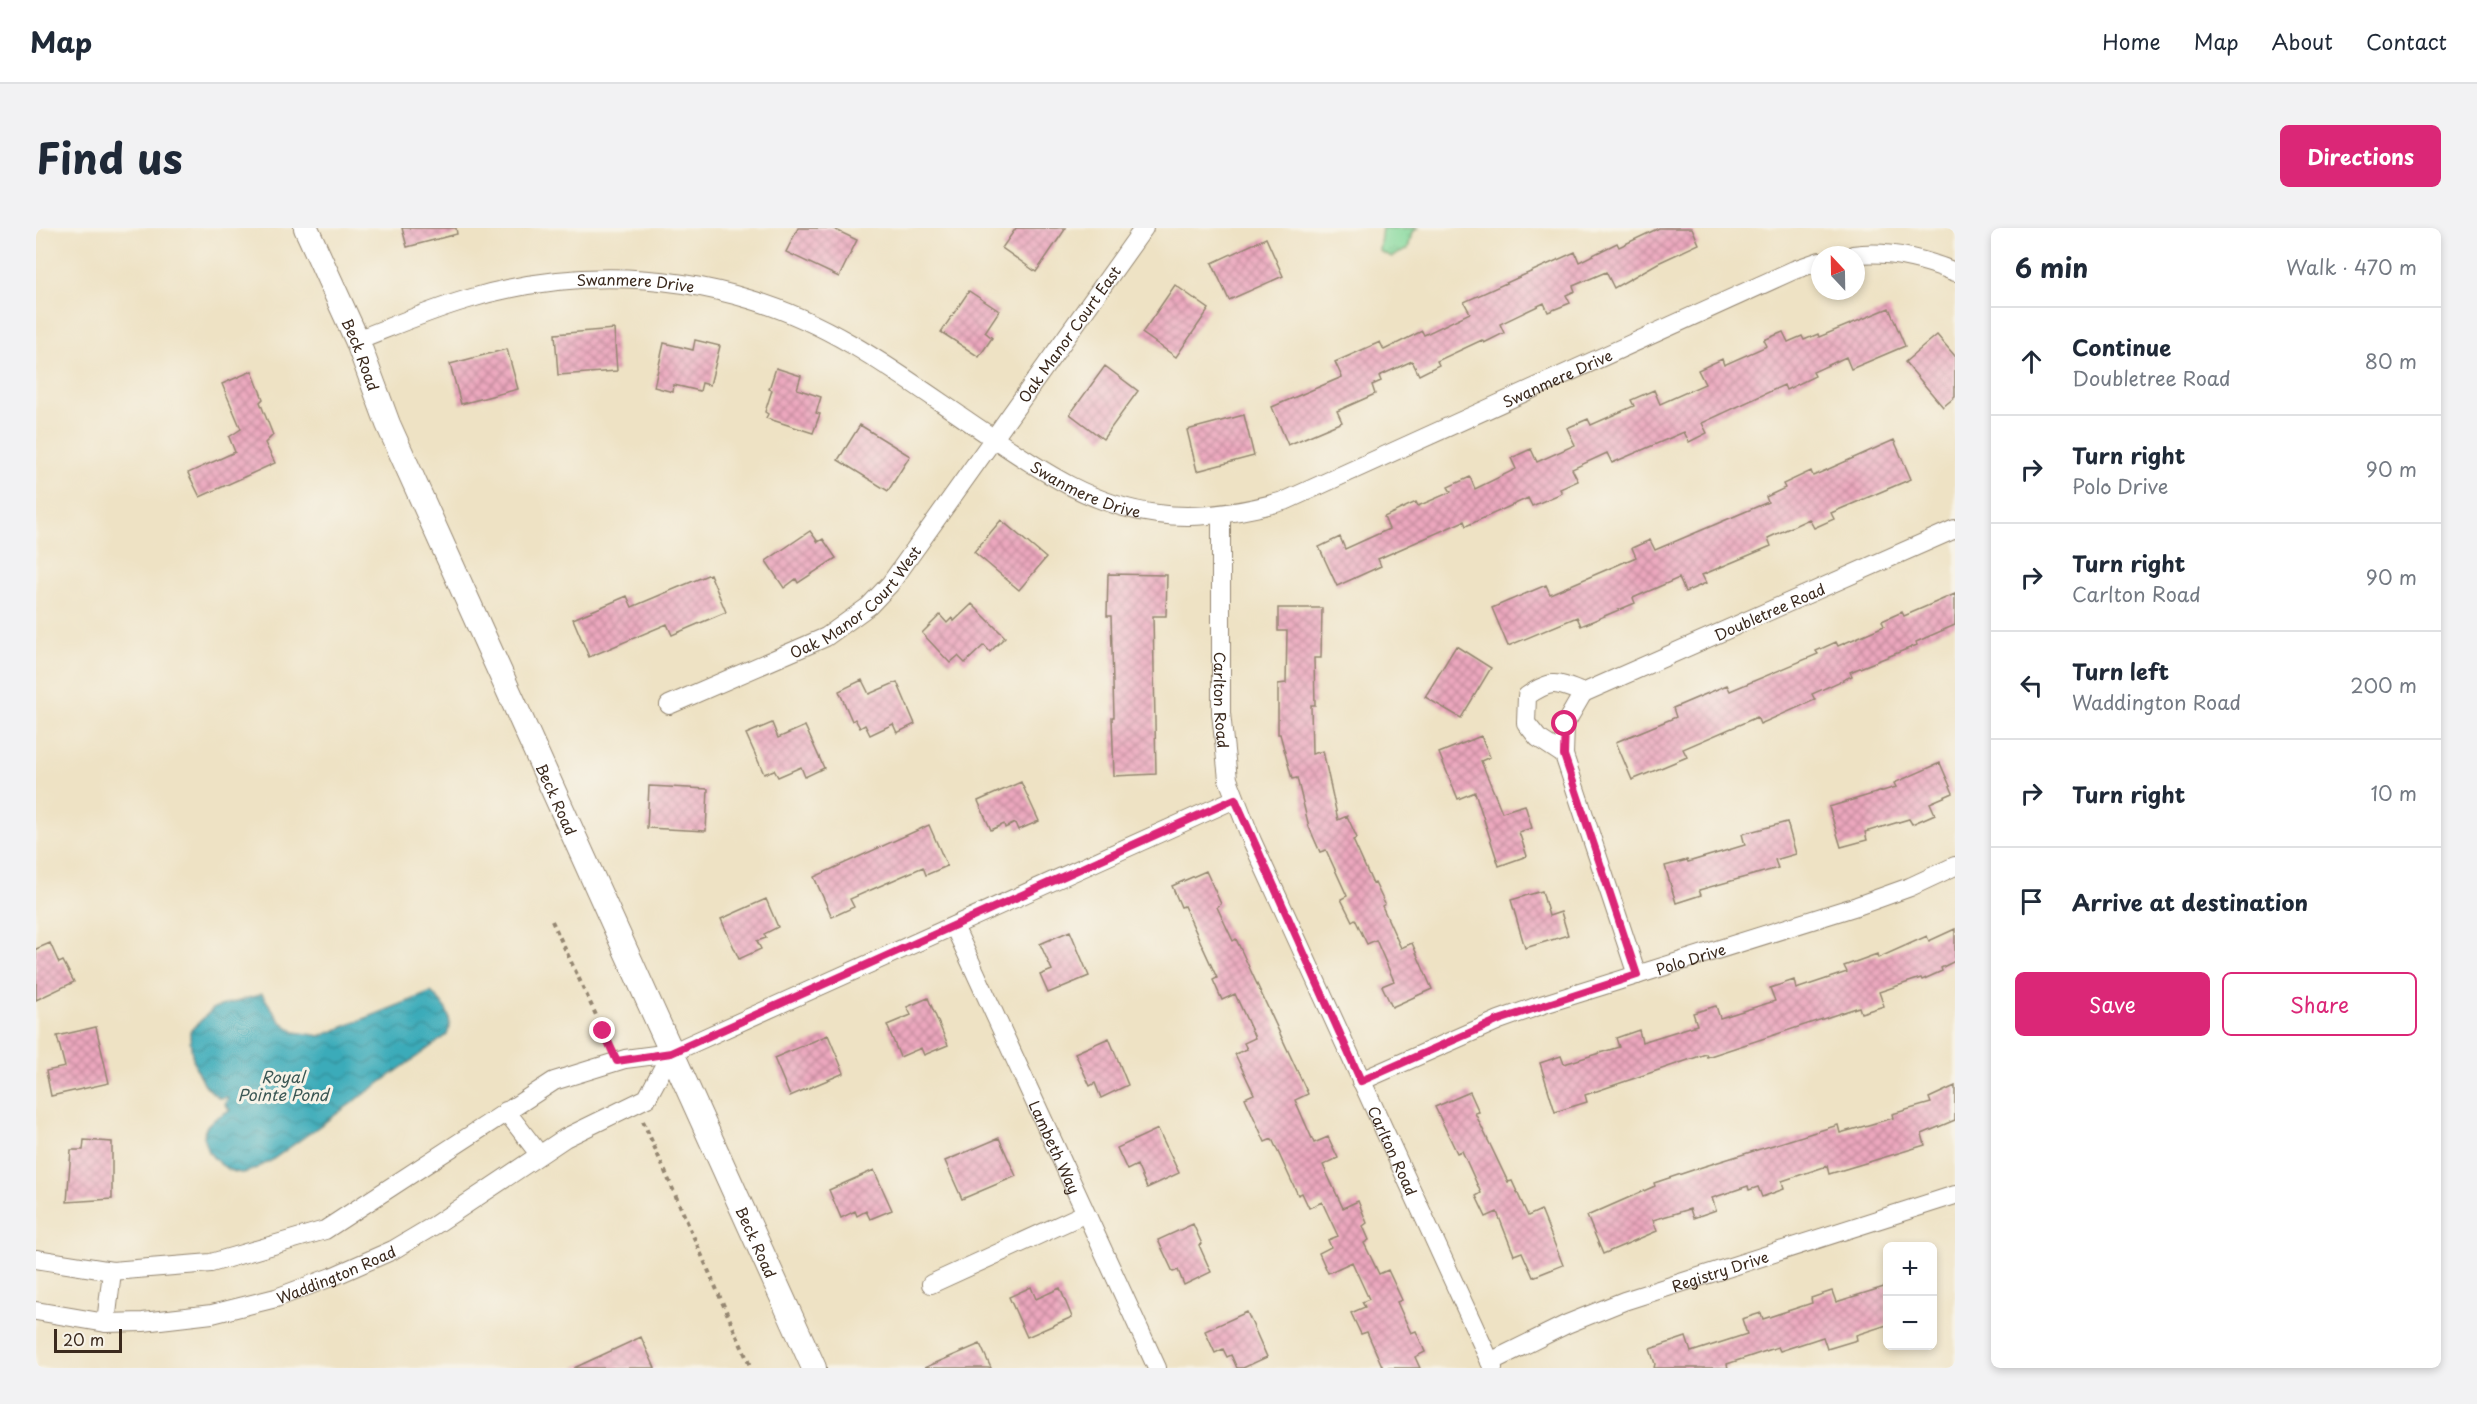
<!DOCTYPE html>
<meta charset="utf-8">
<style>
body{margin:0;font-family:"Playpen Sans",sans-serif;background:#f2f2f3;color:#1f2937}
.controls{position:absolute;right:18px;bottom:18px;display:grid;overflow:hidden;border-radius:9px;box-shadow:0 3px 9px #0003}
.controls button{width:54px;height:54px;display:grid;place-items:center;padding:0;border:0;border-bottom:2px solid #e0e1e3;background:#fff;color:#1f2937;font:30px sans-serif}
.compass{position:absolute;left:1775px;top:18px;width:54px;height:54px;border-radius:50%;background:#fff;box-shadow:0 3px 9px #0003;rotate:338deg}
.scale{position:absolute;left:18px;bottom:15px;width:68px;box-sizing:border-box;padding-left:6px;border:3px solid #3b2a1e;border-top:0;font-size:16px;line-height:21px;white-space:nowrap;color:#3b2a1e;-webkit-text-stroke:4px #f7f3e8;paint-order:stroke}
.stop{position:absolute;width:18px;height:18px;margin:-14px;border:4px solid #db2777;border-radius:50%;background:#fff}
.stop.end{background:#db2777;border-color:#fff;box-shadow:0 2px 6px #0008}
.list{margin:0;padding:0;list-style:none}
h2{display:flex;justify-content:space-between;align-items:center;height:78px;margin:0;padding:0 24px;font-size:26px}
h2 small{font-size:20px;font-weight:400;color:#747a83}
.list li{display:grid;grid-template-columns:39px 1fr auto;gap:18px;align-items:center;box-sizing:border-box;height:108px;padding:0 24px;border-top:2px solid #e0e1e3}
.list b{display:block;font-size:22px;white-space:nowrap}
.list p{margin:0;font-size:20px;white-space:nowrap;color:#747a83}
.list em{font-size:20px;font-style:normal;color:#747a83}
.actions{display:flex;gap:12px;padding:18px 24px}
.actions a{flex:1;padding:14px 0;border:2px solid #db2777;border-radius:9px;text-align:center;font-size:21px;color:#db2777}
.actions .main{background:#db2777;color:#fff}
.icon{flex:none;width:33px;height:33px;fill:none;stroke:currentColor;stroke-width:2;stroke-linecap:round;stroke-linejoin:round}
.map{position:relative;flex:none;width:1919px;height:1140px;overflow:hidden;border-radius:9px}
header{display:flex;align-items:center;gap:36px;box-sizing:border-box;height:84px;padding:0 30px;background:#fff;border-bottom:2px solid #e0e1e3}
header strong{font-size:28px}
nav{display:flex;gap:33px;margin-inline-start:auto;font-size:21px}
.intro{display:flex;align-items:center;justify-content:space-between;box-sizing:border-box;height:144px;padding:0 36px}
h1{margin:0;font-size:42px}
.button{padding:15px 27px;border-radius:9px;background:#db2777;color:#fff;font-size:21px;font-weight:700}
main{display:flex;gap:36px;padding:0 36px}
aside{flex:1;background:#fff;border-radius:9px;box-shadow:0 3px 9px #0003}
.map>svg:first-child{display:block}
.grass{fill:url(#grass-tufts);stroke:#60825d;stroke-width:1.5}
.water{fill:url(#water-waves);stroke:#3b6a6c;stroke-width:1.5}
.building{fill:url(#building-cross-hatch)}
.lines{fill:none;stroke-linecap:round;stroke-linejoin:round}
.street-casing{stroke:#948671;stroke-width:20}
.secondary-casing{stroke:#948671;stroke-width:26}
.path{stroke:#948671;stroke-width:4;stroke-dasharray:4.5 4.5;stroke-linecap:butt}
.street{stroke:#fff;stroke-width:18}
.secondary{stroke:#fff;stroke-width:24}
.route{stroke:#db2777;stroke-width:8}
.labels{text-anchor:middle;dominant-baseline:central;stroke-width:6;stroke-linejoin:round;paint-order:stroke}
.street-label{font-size:15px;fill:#3b2a1e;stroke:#f7f3e8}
.water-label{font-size:16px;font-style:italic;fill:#3b5754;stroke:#f7f3e8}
</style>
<header>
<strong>Map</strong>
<nav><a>Home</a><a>Map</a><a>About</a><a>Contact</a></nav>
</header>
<div class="intro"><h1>Find us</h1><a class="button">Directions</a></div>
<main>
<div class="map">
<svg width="1919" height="1140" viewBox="0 0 1919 1140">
<defs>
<pattern id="grass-tufts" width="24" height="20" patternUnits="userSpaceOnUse" patternTransform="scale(1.5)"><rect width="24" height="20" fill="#84d99c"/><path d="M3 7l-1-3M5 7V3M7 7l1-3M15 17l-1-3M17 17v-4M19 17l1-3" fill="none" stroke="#73ba86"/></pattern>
<pattern id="water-waves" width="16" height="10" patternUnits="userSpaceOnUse" patternTransform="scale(1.5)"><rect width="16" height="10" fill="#3babb9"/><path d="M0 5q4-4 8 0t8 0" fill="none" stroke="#338b96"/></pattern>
<pattern id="building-cross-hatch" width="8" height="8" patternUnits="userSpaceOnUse" patternTransform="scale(1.5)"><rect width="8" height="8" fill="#eca7be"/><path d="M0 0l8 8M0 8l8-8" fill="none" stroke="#c0889a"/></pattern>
</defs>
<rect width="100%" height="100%" fill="#f7f3e8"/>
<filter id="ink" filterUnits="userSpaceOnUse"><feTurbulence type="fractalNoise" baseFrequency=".0167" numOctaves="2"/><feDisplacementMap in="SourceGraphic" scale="12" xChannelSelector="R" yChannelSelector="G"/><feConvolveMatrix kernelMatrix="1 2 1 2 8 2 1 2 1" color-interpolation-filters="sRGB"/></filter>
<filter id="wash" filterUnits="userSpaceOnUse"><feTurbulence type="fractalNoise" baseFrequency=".008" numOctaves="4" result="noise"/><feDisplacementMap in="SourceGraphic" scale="24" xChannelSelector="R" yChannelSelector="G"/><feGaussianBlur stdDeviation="1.35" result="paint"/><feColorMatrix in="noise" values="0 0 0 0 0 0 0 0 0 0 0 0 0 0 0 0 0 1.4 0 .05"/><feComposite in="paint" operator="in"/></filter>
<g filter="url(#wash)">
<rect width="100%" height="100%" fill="#eee2c4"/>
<!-- grass -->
<path class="grass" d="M1346,0H1382L1376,4L1372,21L1356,29L1343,23Z"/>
<!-- water -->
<path class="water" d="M395,764C408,776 419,789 411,807L233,934C225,937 214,945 206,945C187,945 159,918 171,898C175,892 187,886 194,882L189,876L192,869L184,870C161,856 154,829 154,803L178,780L226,766L244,793L259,804L285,808Z"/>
<g id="blocks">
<!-- building -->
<path class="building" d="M366,0H420L421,6L371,19Z
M762,0H796L821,12L803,49L750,24Z
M980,0H1030L1000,44L966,20Z
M1623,0H1656L1663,16L1622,35L1578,60L1570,44L1537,58L1539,63L1530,67L1534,75L1512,84L1508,75L1464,96L1468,105L1448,115L1446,112L1401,133L1403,137L1383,147L1376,133L1343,148L1345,153L1336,157L1339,166L1301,183L1306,194L1252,217L1236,179L1306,149L1299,134L1344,114L1348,122L1386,103L1388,107L1434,85L1428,74L1539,24L1543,34L1581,15L1583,19Z
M1230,10L1247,48L1193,72L1176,35Z
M1139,57L1173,81L1140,129L1106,105Z
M933,63L963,83L949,104L956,110L943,129L905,104Z
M1853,80L1869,118L1815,141L1810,129L1777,144L1779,148L1750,162L1748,157L1666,195L1671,205L1653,214L1648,204L1576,235L1571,225L1536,241L1542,253L1524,261L1526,265L1496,278L1492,270L1430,298L1428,293L1342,331L1345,338L1301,358L1283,319L1304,309L1309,321L1353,301L1348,289L1380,274L1382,278L1415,264L1412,259L1434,249L1439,261L1480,241L1475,230L1495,221L1501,234L1539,217L1531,200L1552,191L1555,197L1598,178L1595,172L1618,162L1624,176L1669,156L1662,142L1686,131L1688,137L1731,118L1728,112L1747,104L1752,114L1766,108L1768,112L1782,106L1783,109Z
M578,101L581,143L522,147L519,106Z
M1901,107L1919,128V169L1907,179L1869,134Z
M659,112L684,118L674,157L666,155L664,163L638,157L637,164L618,159L628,115L657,122Z
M471,121L482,161L425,176L414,136Z
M1069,138L1102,163L1067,211L1034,186Z
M740,140L765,148L761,161L785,169L780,185L784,186L777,205L730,190L732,186L729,184L736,162L733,161Z
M216,143L227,171L224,174L237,207L229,215L239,235L164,269L152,245L199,224L193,209L205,201L186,156Z
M1208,187L1218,228L1161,243L1151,202Z
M824,197L874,228L852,263L802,232Z
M1858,212L1875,251L1795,285L1798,291L1778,300L1773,291L1732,310L1735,318L1666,347L1670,355L1649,364L1643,350L1597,370L1599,375L1545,398L1541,389L1472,418L1456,380L1510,357L1514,366L1600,329L1596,320L1614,312L1619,322L1732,274L1730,269L1749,260L1747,256L1775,243L1777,248Z
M965,292L1010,330L983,362L938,324Z
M774,303L782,314L787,311L800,330L762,355L760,351L748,360L730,333Z
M674,346L690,384L636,407L631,396L553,429L537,391L591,368L596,379Z
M1072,346L1131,347L1130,388H1117L1120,546L1078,548L1076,489H1078L1075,388H1071Z
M1919,366V397L1880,414L1881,417L1814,444L1816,448L1776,466L1779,472L1724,496L1721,489L1647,521L1651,529L1596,552L1580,514L1640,489L1637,480L1691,457L1694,463L1782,426L1780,423L1800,414L1802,418L1848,398L1846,393L1866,384L1868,388Z
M936,376L969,409L954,424L948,417L929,435L922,428L914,435L886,405L904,387L911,395L916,390L918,393Z
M1242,380H1286L1285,430H1278L1279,477H1275L1276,526L1287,523L1302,592L1311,588L1321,610L1317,612L1337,656L1339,655L1349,676L1346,678L1365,720L1376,715L1396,761L1356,779L1346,758L1358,753L1340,712L1331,716L1319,691L1316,693L1305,671L1311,668L1290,622L1284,624L1273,599L1261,550L1256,551L1244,506H1242V456L1250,455L1251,403H1242Z
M1420,418L1455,440L1425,490L1389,469Z
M826,452L833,466L861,454L879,496L861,505L857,496L834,507L829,497L824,500L819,491L816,493L803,463Z
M736,495L742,510L769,498L788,540L769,549L765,539L742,549L738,542L728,546L710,506Z
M1445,508L1454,529L1445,533L1466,584L1489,577L1496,600L1483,604L1491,628L1463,638L1439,564L1422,571L1403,525Z
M1904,535L1917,565L1894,575L1899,586L1876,596L1873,591L1829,604L1831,612L1805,619L1793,579L1860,559L1858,555Z
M985,554L1003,593L982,602L979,595L969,600L968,596L955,602L942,573Z
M613,558L672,561L670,603L611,600Z
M1751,594L1760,626L1739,632L1742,640L1663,662L1665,667L1640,675L1629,638L1651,632L1652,634L1709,617L1706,606Z
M893,597L911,638L890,647L887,639L837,661L814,671L818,679L796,689L778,649Z
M1170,643L1185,676L1181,679L1197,713L1200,711L1272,866L1259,872L1278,915L1292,909L1302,930L1287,937L1307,980L1322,973L1331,995L1327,998L1333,1012L1328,1015L1343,1046L1352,1042L1366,1072L1361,1074L1375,1105L1380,1103L1389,1124L1379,1129L1384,1140H1347L1331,1104L1325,1106L1315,1085L1329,1079L1326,1074L1333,1071L1316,1034L1292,1045L1283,1025L1295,1019L1292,1012L1302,1008L1286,974L1273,980L1266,965L1262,967L1236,911L1229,914L1209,870L1218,866L1199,826L1211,821L1208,815L1219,810L1199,766L1186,772L1177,752L1181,750L1148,678L1145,679L1136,658Z
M1506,663L1513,688L1525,684L1532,707L1489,720L1475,672Z
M730,671L742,699L728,706L730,710L721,713L725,721L703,731L685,691Z
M1919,701V733L1905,740L1906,743L1886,752L1885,750L1843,764L1848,778L1825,785L1823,779L1671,829L1670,826L1549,867L1551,874L1519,884L1504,835L1525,828L1528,836L1583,819L1580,810L1603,802L1606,814L1661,797L1657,785L1680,778L1684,790L1739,773L1734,760L1758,752L1760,761L1811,744L1808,738L1841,726L1842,730L1891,708L1893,713Z
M1034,703L1053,748L1012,765L1004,747L1016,742L1004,716Z
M14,715L23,735L27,733L38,754L0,772V721Z
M892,770L912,817L888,827L885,820L864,829L851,797L875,787L871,779Z
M60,799L73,855L15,868L10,843L29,839L21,808Z
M792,807L808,845L754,868L738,830Z
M1073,810L1092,857L1065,870L1059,855L1054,858L1039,825Z
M1919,858V892L1886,906L1889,917L1793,946L1791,938L1746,953L1748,961L1726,969L1722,959L1713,962L1712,958L1676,970L1680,982L1657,990L1654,981L1617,992L1621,1003L1567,1026L1551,988L1619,958L1618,955L1666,939L1802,897L1804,905L1857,890L1856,886L1895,875L1893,870Z
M1434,864L1443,884L1439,885L1472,954L1476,953L1492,988L1505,982L1527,1037L1497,1049L1486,1024L1478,1027L1461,984L1450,989L1440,968L1445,965L1426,923L1421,925L1399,879Z
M1122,901L1143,945L1111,960L1101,937L1091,942L1081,920Z
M963,910L980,948L926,971L909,933Z
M48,912L76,914V971L31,974L35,922H47Z
M838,942L856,982L834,991L830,983L821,988L819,983L805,990L793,962Z
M1157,996L1166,1016L1163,1017L1175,1044L1148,1057L1142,1042L1137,1044L1122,1012Z
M1851,1058V1097L1820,1107L1821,1112L1791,1121L1787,1109L1744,1123L1742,1119L1691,1136L1692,1140H1618L1619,1136L1614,1121L1650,1109L1655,1124L1711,1106L1706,1091L1725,1085L1727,1091L1776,1075L1775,1070L1796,1063L1800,1074Z
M995,1059L1000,1071L1024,1060L1036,1089L991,1109L973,1069Z
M1211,1084L1231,1129L1207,1140H1201L1195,1127L1191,1129L1187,1121L1179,1125L1169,1103Z
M605,1109L619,1140H538Z
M944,1116L955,1140H888Z"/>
</g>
</g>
<g filter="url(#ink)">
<use href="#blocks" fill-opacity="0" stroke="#948671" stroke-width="1.5"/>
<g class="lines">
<defs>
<g id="street">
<path d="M1817,27C1851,22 1887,31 1919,44"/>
<path id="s1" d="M321,112C357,98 392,83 429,72C522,43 623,43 716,72C804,98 876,156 951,206C1004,242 1056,278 1122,286C1165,292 1209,284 1251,272L1758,42L1784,33"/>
<path id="s2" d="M1185,286V485L1192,551L1216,613L1457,1140"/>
<path id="s3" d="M633,477L790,409L833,378L854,356L1108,0"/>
<path d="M1528,527L1529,496L1547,465"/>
<path id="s4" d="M918,698L1121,1140"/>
<path id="s5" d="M1601,747L1528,527L1502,510L1490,495L1491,468C1516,451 1520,454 1547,465L1919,301"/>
<path id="s6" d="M1325,853L1463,792L1505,777L1821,678L1874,659L1919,638"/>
<path d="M470,883L503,926"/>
<path d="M0,1031L76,1043L175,1035L289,1002L518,853L589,831L635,825L1199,571"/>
<path d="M895,1056L1048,986"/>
<path id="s7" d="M0,1083L70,1095L107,1094L176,1086L240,1070L298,1048L357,1022L399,997L529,910L611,870L635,825"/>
<path d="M70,1095L76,1043"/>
<path id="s8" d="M1454,1134L1531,1096L1588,1073L1919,967"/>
</g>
<g id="secondary">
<path id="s9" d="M270,0L321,112L352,196L778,1140"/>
</g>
</defs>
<!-- street casing -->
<use href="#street" class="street-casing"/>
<!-- secondary casing -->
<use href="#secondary" class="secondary-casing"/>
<!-- path -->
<path class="path" d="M516,693L573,815
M607,893L715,1140"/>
<!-- street -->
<use href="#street" class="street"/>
<!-- secondary -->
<use href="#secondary" class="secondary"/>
</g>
</g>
<g class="lines" filter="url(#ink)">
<!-- route -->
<path class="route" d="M567,803L581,833L635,825L1199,571L1325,853L1463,792L1601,747L1528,527L1529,496"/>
</g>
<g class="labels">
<!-- street labels -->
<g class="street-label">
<text stroke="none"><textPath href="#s1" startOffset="288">Swanmere Drive</textPath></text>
<text stroke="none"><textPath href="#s3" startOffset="562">Oak Manor Court East</textPath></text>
<text stroke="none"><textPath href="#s9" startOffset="138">Beck Road</textPath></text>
<text stroke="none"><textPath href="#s1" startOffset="1296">Swanmere Drive</textPath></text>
<text stroke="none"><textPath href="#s1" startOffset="792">Swanmere Drive</textPath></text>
<text stroke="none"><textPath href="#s3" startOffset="216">Oak Manor Court West</textPath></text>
<text stroke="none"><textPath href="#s5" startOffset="573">Doubletree Road</textPath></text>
<text stroke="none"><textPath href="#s2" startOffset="186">Carlton Road</textPath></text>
<text stroke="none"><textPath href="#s9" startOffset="624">Beck Road</textPath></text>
<text stroke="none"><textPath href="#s6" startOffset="352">Polo Drive</textPath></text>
<text stroke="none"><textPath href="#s4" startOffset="243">Lambeth Way</textPath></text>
<text stroke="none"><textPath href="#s2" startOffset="672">Carlton Road</textPath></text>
<text stroke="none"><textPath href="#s9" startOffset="1110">Beck Road</textPath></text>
<text stroke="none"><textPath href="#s8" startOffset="248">Registry Drive</textPath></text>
<text stroke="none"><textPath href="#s7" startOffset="308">Waddington Road</textPath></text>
</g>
<!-- water labels -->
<g class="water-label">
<text x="247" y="848">Royal<tspan x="247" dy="18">Pointe Pond</tspan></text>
</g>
</g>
</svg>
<div class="controls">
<button>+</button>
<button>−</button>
</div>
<svg class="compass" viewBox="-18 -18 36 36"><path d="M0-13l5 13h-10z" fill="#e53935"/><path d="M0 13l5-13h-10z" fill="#747a83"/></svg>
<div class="scale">20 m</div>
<div class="stop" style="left:1529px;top:496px"></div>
<div class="stop end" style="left:567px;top:803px"></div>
</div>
<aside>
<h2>6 min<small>Walk · 470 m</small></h2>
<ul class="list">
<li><svg class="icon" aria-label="ahead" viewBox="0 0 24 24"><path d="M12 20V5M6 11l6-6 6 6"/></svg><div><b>Continue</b><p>Doubletree Road</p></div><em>80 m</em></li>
<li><svg class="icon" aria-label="right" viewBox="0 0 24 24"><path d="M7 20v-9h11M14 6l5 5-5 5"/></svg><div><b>Turn right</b><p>Polo Drive</p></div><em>90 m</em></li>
<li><svg class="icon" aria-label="right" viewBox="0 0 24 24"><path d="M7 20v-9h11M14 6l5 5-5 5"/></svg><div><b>Turn right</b><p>Carlton Road</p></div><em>90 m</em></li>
<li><svg class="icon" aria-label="left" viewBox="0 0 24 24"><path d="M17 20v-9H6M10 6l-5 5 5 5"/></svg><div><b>Turn left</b><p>Waddington Road</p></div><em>200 m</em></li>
<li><svg class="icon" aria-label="right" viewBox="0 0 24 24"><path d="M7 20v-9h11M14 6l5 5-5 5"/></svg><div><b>Turn right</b></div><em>10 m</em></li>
<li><svg class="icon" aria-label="arrive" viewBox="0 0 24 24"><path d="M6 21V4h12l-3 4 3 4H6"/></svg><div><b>Arrive at destination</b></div></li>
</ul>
<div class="actions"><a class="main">Save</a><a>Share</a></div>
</aside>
</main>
